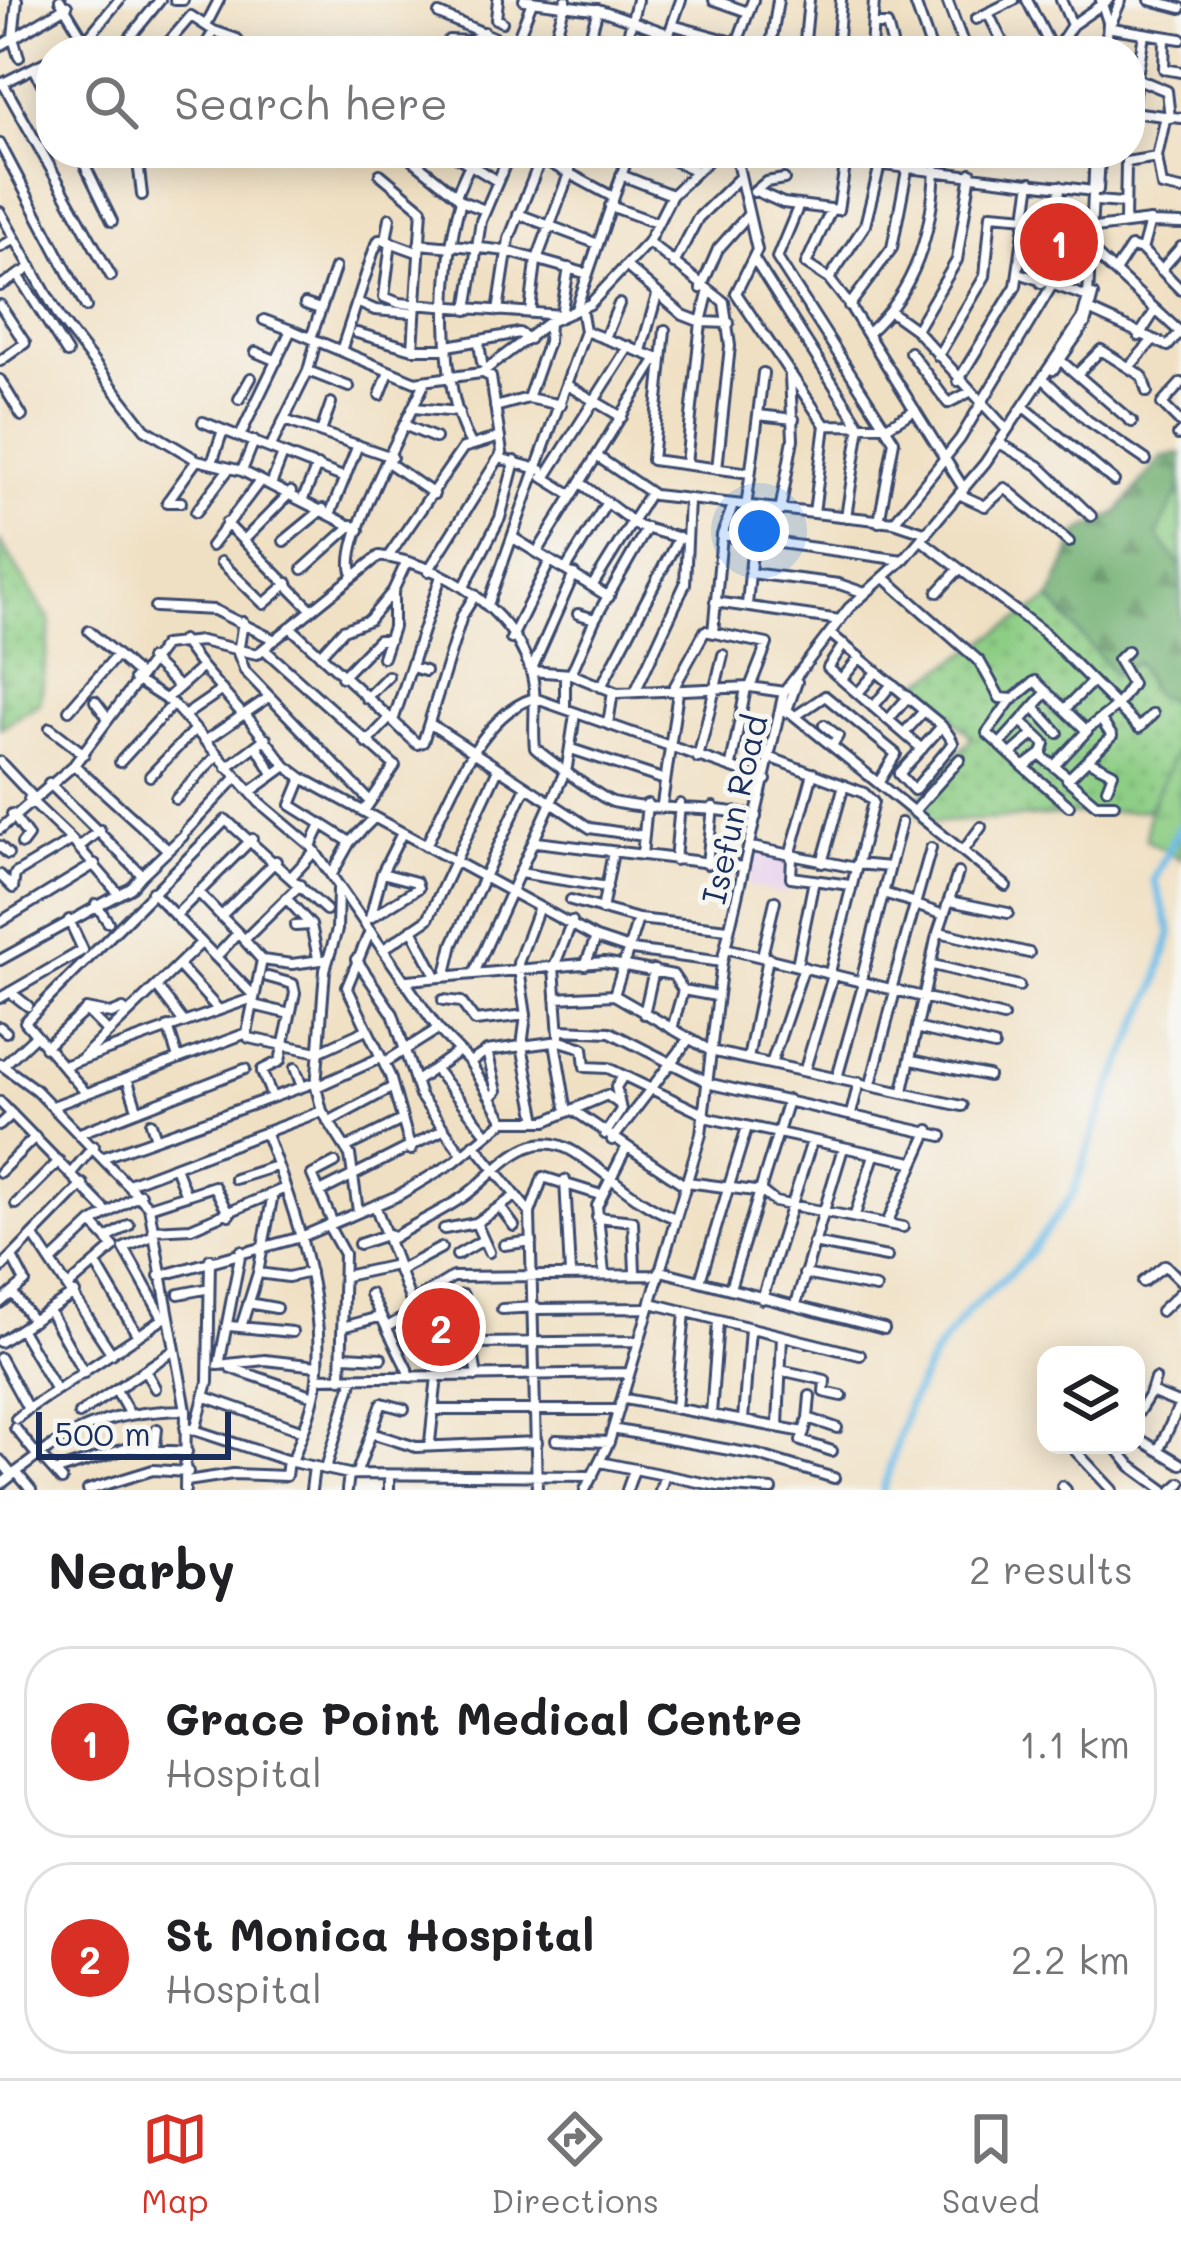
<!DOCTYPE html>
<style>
body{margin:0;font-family:Mali,sans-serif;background:#f6f6f6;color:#202124}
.controls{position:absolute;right:36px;bottom:36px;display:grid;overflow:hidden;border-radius:24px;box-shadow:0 6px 30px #0003}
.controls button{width:108px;height:108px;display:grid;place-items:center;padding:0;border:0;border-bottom:3px solid #e0e0e0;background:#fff;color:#202124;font:60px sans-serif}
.scale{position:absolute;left:36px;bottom:30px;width:195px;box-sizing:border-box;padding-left:12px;border:6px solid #1b2f5e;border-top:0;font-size:33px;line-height:42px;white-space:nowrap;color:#1b2f5e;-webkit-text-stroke:9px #f6f6f2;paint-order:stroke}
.you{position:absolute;left:759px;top:531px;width:42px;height:42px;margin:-30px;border:9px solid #fff;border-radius:50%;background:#1a73e8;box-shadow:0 0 0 18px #1a73e833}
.badge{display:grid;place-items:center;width:78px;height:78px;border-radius:50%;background:#d93025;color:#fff;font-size:39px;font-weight:700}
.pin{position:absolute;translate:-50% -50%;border:6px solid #fff;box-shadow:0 3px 12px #0006}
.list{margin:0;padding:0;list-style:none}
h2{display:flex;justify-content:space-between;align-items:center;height:156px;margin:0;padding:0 48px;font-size:51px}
h2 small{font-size:39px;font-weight:400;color:#757577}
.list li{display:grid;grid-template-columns:78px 1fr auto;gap:36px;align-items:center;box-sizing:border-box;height:192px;margin:0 24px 24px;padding:0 24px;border:3px solid #e0e0e0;border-radius:48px}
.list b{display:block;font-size:45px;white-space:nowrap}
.list p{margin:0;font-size:39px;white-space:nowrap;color:#757577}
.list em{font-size:39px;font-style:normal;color:#757577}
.icon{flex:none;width:66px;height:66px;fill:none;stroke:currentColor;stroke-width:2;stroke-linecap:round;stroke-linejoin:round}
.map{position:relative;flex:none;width:1181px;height:1490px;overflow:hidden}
.search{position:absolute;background:#fff;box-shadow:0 6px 30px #0003;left:36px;right:36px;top:36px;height:132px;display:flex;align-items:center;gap:30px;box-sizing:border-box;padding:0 42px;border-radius:48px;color:#757577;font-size:45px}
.sheet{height:588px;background:#fff}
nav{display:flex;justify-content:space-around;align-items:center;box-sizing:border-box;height:168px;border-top:3px solid #e0e0e0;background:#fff;font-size:33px;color:#757577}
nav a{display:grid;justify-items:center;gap:6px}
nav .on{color:#d93025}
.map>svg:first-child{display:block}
.built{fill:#e8d2ee}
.grass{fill:url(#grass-dots);stroke:#547e71;stroke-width:3}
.forest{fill:url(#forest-firs);stroke:#467068;stroke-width:3}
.wetland{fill:url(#wetland-marsh);stroke:#547e71;stroke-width:3}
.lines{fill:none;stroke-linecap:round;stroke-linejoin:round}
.river{stroke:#6bbae6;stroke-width:8}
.minor-casing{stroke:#3b4a6d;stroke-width:14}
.minor{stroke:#fff;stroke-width:8}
.labels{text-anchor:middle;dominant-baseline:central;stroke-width:10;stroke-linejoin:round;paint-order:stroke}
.street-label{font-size:33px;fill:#1b2f5e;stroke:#f6f6f2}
</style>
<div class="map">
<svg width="1181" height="1490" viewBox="0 0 1181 1490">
<defs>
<pattern id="grass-dots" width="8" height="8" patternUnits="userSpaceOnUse" patternTransform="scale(3)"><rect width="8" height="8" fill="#8dcd84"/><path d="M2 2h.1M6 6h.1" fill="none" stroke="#79b074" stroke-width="1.8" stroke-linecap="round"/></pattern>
<pattern id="forest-firs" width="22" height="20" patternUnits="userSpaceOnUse" patternTransform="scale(3)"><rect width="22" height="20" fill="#72b072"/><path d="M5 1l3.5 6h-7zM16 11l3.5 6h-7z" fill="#5d9061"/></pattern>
<pattern id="wetland-marsh" width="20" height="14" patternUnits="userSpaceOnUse" patternTransform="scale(3)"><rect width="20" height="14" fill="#8dcd84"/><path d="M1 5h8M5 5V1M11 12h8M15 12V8" fill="none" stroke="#79b074"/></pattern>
</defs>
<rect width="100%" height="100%" fill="#f6f6f2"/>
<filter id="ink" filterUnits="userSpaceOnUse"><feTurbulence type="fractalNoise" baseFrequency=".00833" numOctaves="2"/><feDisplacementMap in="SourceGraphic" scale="24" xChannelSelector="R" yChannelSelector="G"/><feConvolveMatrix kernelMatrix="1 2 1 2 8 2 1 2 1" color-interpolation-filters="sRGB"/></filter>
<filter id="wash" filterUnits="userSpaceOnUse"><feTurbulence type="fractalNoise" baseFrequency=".004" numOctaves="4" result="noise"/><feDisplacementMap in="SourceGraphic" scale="48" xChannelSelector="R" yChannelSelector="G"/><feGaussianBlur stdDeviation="2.7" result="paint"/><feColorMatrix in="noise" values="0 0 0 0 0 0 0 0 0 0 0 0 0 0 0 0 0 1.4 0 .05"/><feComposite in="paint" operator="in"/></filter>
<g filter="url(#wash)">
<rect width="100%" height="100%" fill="#f0e0c3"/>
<!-- built -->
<path class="built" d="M754,850L790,859L786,895L748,886Z"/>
<!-- grass -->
<path class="grass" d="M0,541L51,622L40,703L0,728Z
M1050,599L1115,675L1136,662L1153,693L1181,707V742L1149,810L925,823L912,806L972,737L917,685Z"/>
<!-- forest -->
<path class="forest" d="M1181,453V487L1157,535L1181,567V707L1153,693L1136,662L1115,675L1050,599L1079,532L1117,513L1162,457Z"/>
<!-- wetland -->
<path class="wetland" d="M1181,487V567L1157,535Z
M1181,741V859L1146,840L1149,810Z"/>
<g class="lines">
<!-- river -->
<path class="river" d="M883,1490L908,1406L935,1353L969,1310L1025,1259L1073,1194L1104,1103L1156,986L1171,932L1154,880L1181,825"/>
</g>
</g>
<g filter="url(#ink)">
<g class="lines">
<defs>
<path id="minor" d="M17,0L13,38L19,57
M60,0L91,51
M175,0H183
M498,0L496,19L502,22
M524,0L601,10L669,34
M714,0L748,12
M914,0L932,51
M947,0L966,51
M1027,0L1053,51
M1061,0L1072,25
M1150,0L1181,8
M1101,1L1108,22L1106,51
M988,13L1007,51
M439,14L514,46
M976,19L1014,0
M1112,21L1121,0
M206,25L219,0
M672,25L737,43
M873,25H887L894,51
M1112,28L1181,39
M214,31L237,39
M1144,34L1131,112L1181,118
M1165,38L1164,69L1181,72
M86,40L119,0
M449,40L470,41L484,32
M0,46L67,6
M513,50L532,2
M68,51L86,42
M119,51L160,0
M161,51L191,16L214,31L202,51
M551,51L566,0
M586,51L598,9
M624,51L637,0
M663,51L681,0
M734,51L753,0
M770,51L778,0
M804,51L809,0
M837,51L841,0
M871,51L874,0
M1055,51L1072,25L1108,0
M34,68L51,101
M1138,79L1167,91L1170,118
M3,83L111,276
M1,84L51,59
M1165,120L1157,157L1162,186L1181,190
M0,144L86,307
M79,153L112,221
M112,153L116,159
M137,153L142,195
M404,153L456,195
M451,153L497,181
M531,153L613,197
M610,153L626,161
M657,153L697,171
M735,153L757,250L736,293L825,425L814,513
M787,153L1093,191
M1064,153L1095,157
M380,174L422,209L413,349
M621,175L672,195
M1098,190L1100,157
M756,191L783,203L838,210L846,159
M754,192L766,182L784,179
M461,201L485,210
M1097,201L1122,203
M799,205L777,258L894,441L879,522
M610,206L657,223
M831,210L806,264L829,279L848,303L964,489
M0,212L61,320L145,429L197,460L242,471L359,530
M518,214L598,244
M1125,222L1126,162L1157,157
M1151,223L1181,224
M1095,228L1150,221L1142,250
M387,241L417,252
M391,242L384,297L399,303L561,315L569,268
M648,242L724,302L730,346L717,469
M419,244L453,247
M453,245L507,251L588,274
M0,247L15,239
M1095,254L1181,333
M1053,255L1070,258
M754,259L860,426L846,517
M674,264L698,218L740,177
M626,266L683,315L701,322L708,294
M1116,270L1131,247L1142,250L1181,290
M1161,270L1181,247
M1019,273L1088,297
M18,275L67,353
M829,279L865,225L881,161
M1041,283L1057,241L1060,186
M0,286L32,267
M701,288L718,249L748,215
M357,302L375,310L413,313
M305,304L320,309
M0,305L25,343L0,361
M849,306L892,248L908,165
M576,309L629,153
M467,310L481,221L510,153
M498,311L509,239L543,153
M1091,311L1168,346L1180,332
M530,312L536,262L570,171
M891,312L916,330L1007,430
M264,320L291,330
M916,330L957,260L971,173
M585,331L662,360L652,460L750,473
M357,333L413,349H448
M868,333C916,290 932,232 935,169
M1139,336L1155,311
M311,338L335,268
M605,338L619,304
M479,343L482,363
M448,346L519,333L529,339
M341,351L374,250L379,240H386L390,218
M641,351L657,295
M256,352L277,361
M910,352L948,403L968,393
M938,356L985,276L991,214L1028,217
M662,360L665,330
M1061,361L1132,422
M1130,366L1151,342
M1053,370L1085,324L1093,295
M308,371L349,387
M1078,373L1101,350L1142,376L1147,392
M0,380L22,416
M1045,380L1087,420L1146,460
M958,381L1016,286L1031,182
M1181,383L1162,404L1181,423
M567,385L622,417
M380,395L389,372
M528,398L548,342L549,322
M239,399L251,378
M495,407L528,398L561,405
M414,408L459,412
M1025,408L1114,481
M758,415L763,373
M284,420L392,457
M203,422L223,430
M404,425L435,438
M825,425L888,426L915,410
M321,432L331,403
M1178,435L1181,432
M240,436L291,330L415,382L481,373L549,322L590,304L648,242L672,195L716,153
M471,444C438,386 441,265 461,201L456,195L475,153
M1001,444L1039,466L1091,516
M270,448L308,371L316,341
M598,457L654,495L894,522L927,533
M499,458L541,470
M212,463L223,430L345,478
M389,463L434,494
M686,464L701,322L729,323
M242,471L254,441
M543,477L572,495
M545,478L629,346
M581,483L638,526L683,539
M271,485L283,454
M963,496L985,506L1005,488L1069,542
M303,499L317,466
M181,502H167L197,460
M746,508L758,415L794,419
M780,511L793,439L790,376
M196,512L228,470
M331,512L358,445
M894,522L960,439L1051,287
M226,523L311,609
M722,535L903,560
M245,539L291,492
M515,539L609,597
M284,541L323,509
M924,542L1042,631L1115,704
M211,546L260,481
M538,551L657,358
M388,557L463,448L500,437
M221,562L264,604L288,583
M303,569L352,525
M566,569L607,502
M428,571L502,453L491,377L483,373
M352,572C341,539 409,419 425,382
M750,573L839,584L865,593
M574,574L531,671L571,674L617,693L750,687L784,692
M887,580L980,662L1000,698L1013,699L1035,681L1086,730L1117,706L1132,684L1118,660L1127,651
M593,585L650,493
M464,587L500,518L515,461
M938,592L959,569
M715,602L840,620
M488,605L585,331L581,308
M747,605L753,541
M155,607L214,610L275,640
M578,614L595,619
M243,622L238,653L245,671L370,801
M290,627L393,721L441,576
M89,631L117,655
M713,633L722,535L733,505
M832,635L940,724C945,730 950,735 953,743L914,790L899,774L942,726
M511,639L550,561
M182,640L201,666
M844,644L828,668L922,749
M265,650L395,766L364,811
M320,655L343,630L369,620L393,591L405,565
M383,657L393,627V593
M150,659L177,685
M412,667L425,671
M571,674L595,619L647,528
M342,677L378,640H389
M134,679L173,704L260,803L311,846L438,1029
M842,679L860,657
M601,687L679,537
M636,690L685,584L689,500
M672,691L705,631L767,644L750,687
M858,693L877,671
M366,698L388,676
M166,699L202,667L243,715
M95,701L107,717
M1010,701L987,733L1024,767L1040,755
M1117,706L1139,728L1153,714
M873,707L892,684
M1035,708L1058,733
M565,709V676
M786,709L1006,886
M1065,709L1092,682
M69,710L117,655L138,674
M786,713L797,682
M245,714L286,766L302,778L596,938L632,950L722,962
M797,715L825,696L896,754L879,782
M184,716L222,690
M888,720L908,697
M393,721L417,744L423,742L462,616L475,595
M1021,721L1045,744L1041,756L1069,778L1112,736L1101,720
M608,724L613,692
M432,725L590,828L644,836
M824,725L838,736L833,744
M50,728L84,754
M904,733L924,711
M205,741L269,697
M366,743L389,719
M1000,744L1047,692
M257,746L272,772
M571,749L662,779
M1011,754L1034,734
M698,758L723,655
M774,759L864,793L873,802L830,972
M1089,761L1113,773L1107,788
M0,762L33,797
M120,762L173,704
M74,765L168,850
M731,765L746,688
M1055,765L1087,731
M227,767L266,738
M1024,767L1069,806
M150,776L195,729
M302,778L291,805L350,842
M1067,779L1096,804H1114
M250,792L286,766
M176,799L217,755
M662,804L678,692
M914,811L960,759
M12,814L28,836L22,844
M0,829L74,765L164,645L201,641L257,654L379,556C442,564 512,608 531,672C538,695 532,724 535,748C545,757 602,799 613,802C659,813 706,803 756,817
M186,831L236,778
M72,840L117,892
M536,842L744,867
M0,846L8,854
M311,846L321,825
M426,846C448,800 480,714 534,698L766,780
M79,847L100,830
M751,847L856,868
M963,851L981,827
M642,855L647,804
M790,856L813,773
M792,858L791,877L850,885
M675,860L680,804
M822,863L844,785
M707,864L713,807
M857,864L890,867
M520,873L607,887
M143,874L183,836
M332,874L350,842L374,818
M0,875L13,888L15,874L72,840L29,799
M292,876L315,851
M338,889L337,930L325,970L316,1087L322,1111L350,1155L358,1211
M152,892L254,996
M198,892L221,916L276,861
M883,893L916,903
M286,898L309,923
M571,900L638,919L728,929
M950,901L1008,913
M96,904L108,922
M915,905L944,915
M602,910L613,852
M175,916L252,839
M221,916L238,933
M370,918L418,888L416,882L382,873
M370,918L382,873L401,835
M0,922L95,864
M295,926L311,925L318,958
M412,929L435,974
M370,931L347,987L390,1076L411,1150
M939,932L1029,953
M245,939L300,885
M385,948L428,919L498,769
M729,949L1003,1017
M762,956L775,901
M356,959L393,1014L420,1096L462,1154
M0,960L131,888L142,875L49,783
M262,960L292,964L328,959
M585,965L596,938
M797,965L814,880
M933,965L1019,986
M179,966L217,1008
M475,971L567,767L575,714
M446,974L453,944L525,789
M408,980L604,962L673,975L683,990L716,996
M861,981L901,823
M157,987L183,1021
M891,990L931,848
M10,992L28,1006
M614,995L638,919
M0,998L83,950L69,920
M556,998L614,995L711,1051
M443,1000L461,1002L475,1021L526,1015
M257,1006L290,1014
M86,1009L111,1014L123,1009
M644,1014L654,970
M0,1027L6,1032
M168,1027L178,1058
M672,1029L683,990
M920,1029L994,1046
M559,1030L610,1032L708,1082
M559,1036L554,967L572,921
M249,1038L318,1052L364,1031
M555,1042L567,1112
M45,1047L86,1010L108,1032
M487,1051L497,1091L492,1096
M715,1052L962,1106
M82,1058L201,943
M748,1059L768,958
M912,1060L988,1076
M384,1063L438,1029L470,1062
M0,1064L36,1090L149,1207L186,1410L185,1490
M771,1064L804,967
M3,1066L34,1037
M63,1066L253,998
M295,1068L301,1084
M435,1069L486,1133
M805,1069L833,975
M262,1070L280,1061L295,993L293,984L268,977
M262,1072L271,1094
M127,1078L137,1109
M837,1078L864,982
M415,1082L459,1051
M711,1084L942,1136
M871,1084L895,991
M316,1087L380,1058
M903,1091L936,939L958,873
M86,1093L25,1022L226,820L326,910
M0,1102L107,1212
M53,1106L247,1033L262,960L238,933L216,957
M573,1110L686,1186
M851,1114L859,1082
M709,1118L912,1162
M504,1121L470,1062L487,1051L522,1046L526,1015L518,963L539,907
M537,1121L522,1046L560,1041L583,1048L585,1067L608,1068L705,1115
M328,1122L393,1087
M151,1123L156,1138
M0,1125L12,1114
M265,1132C294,1207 326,1298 317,1380C314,1408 301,1436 292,1462
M80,1133L245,1069
M605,1134L621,1110L616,1087L623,1076
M612,1140L689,1039
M474,1144L530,1213
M347,1147L402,1120
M104,1157L316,1082
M175,1167L186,1195
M0,1172L35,1137
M72,1172L94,1146
M235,1179L276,1166
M565,1180L570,1274
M687,1182L762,1192L775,1202L903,1227
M131,1183L322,1111
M320,1192L443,1130
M16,1204L59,1161
M375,1205L411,1302L447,1376
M149,1207L214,1186L229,1215
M500,1207L514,1226
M855,1215L874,1155
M597,1217L633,1221L635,1272
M332,1221L312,1175L335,1163
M888,1221L929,1130
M476,1223L489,1252
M328,1225L344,1254L341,1379
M444,1229L476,1223L514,1197
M153,1230L191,1228L283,1189
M33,1235L112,1354
M154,1235L124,1248L163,1318
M108,1238L129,1225
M391,1239C414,1224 441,1212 463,1197C497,1174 527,1123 574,1152C610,1174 635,1203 675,1218
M813,1243L887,1257
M359,1244L389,1234
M504,1245L532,1241
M457,1255L483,1240
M53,1260L92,1223L140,1194
M97,1266L138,1336
M0,1269L83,1184
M398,1271L441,1248
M661,1271L884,1329
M258,1273L288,1277L310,1272
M604,1273L597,1206L626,1148
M804,1274L876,1288
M159,1276L301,1237L397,1196L454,1162L504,1121H546L607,1095L618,1103
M345,1276L396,1265
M700,1281L747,1127
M1143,1282L1165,1265L1181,1281
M70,1285L114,1247L92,1223
M730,1288L788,1100
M179,1294L205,1289
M370,1294L411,1377
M14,1295L33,1321
M762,1299L812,1141
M411,1302L453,1277L656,1275
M0,1303L25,1282L12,1257
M248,1303L276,1308
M651,1303L860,1355
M796,1304L843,1148
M502,1309L536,1307
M536,1309L646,1308
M49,1311L84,1373
M1161,1311L1181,1292
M229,1326L292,1332
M346,1326L379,1317
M241,1327L258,1273L272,1199
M387,1327L433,1301L463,1295L477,1376
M21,1330L56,1390
M431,1338L449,1326L439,1306
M0,1342L75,1293
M472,1343L636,1341
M345,1356L381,1358
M0,1358L28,1409L166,1317
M218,1365L265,1360L317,1366
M219,1365L241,1251
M231,1368L314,1396
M145,1370L155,1388
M780,1370L825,1380L824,1392L842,1396
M317,1378L627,1373
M1155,1379L1151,1392L1180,1404
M116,1390L130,1415
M206,1397L303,1431
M625,1399L804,1432
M676,1408L685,1312
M436,1410H617
M79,1414L173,1351
M711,1414L718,1322
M1136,1416L1151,1392
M808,1418L810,1396
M16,1419L28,1409
M743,1420L750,1329
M778,1425L782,1337
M185,1427L292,1462L349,1474L593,1476
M196,1427L208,1382L210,1259
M15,1428L36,1454
M617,1430L758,1455L834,1478
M804,1432L808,1418L837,1428
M804,1432L801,1441L832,1451
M371,1433L416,1447L537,1442
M1136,1437L1181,1464
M556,1440L609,1442
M430,1442L437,1376
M1070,1445L1112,1490
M1114,1445L1131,1466L1164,1490
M1160,1447L1181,1402
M155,1448L157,1429
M38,1453L62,1480
M0,1460L12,1475
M600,1462L718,1486L772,1490
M326,1468L353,1379
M57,1471L128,1448L187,1452
M16,1472L31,1490
M357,1472L382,1403L404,1409
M187,1481L233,1474L286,1476L288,1460
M0,1485C66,1432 98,1412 186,1410
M1062,1486L1066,1490
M88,1490L153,1470L188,1472
M311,1490L314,1467
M347,1490L349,1474
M389,1490V1477
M537,1490L530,1213L543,1177L601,1195
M585,1490L609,1442L701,1134L722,962L784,692L849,608L905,558L985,463L1082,319L1088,297L1095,153
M627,1490L634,1470
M660,1490L665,1475
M1173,1490L1181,1483"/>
</defs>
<!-- minor casing -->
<use href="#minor" class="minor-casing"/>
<!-- minor -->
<use href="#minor" class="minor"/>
</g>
</g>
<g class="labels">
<!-- street labels -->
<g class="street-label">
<text transform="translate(733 809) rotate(-77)">Isefun Road</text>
</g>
</g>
</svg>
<div class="controls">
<button><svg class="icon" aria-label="layers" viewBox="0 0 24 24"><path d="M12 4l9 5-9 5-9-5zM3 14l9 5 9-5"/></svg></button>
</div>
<div class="scale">500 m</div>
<div class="you"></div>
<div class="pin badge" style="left:1059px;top:242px">1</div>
<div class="pin badge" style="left:441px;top:1327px">2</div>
<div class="search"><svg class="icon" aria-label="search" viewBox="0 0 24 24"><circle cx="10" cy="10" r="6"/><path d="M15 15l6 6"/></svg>Search here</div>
</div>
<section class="sheet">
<h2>Nearby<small>2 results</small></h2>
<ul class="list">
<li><span class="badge">1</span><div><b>Grace Point Medical Centre</b><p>Hospital</p></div><em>1.1 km</em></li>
<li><span class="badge">2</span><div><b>St Monica Hospital</b><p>Hospital</p></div><em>2.2 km</em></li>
</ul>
</section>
<nav>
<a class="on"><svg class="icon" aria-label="map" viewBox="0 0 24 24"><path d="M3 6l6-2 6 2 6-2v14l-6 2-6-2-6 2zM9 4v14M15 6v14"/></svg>Map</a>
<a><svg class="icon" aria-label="directions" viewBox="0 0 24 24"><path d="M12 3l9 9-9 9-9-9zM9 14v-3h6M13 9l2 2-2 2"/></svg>Directions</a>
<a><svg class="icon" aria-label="saved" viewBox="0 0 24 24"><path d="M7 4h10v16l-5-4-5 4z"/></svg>Saved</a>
</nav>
